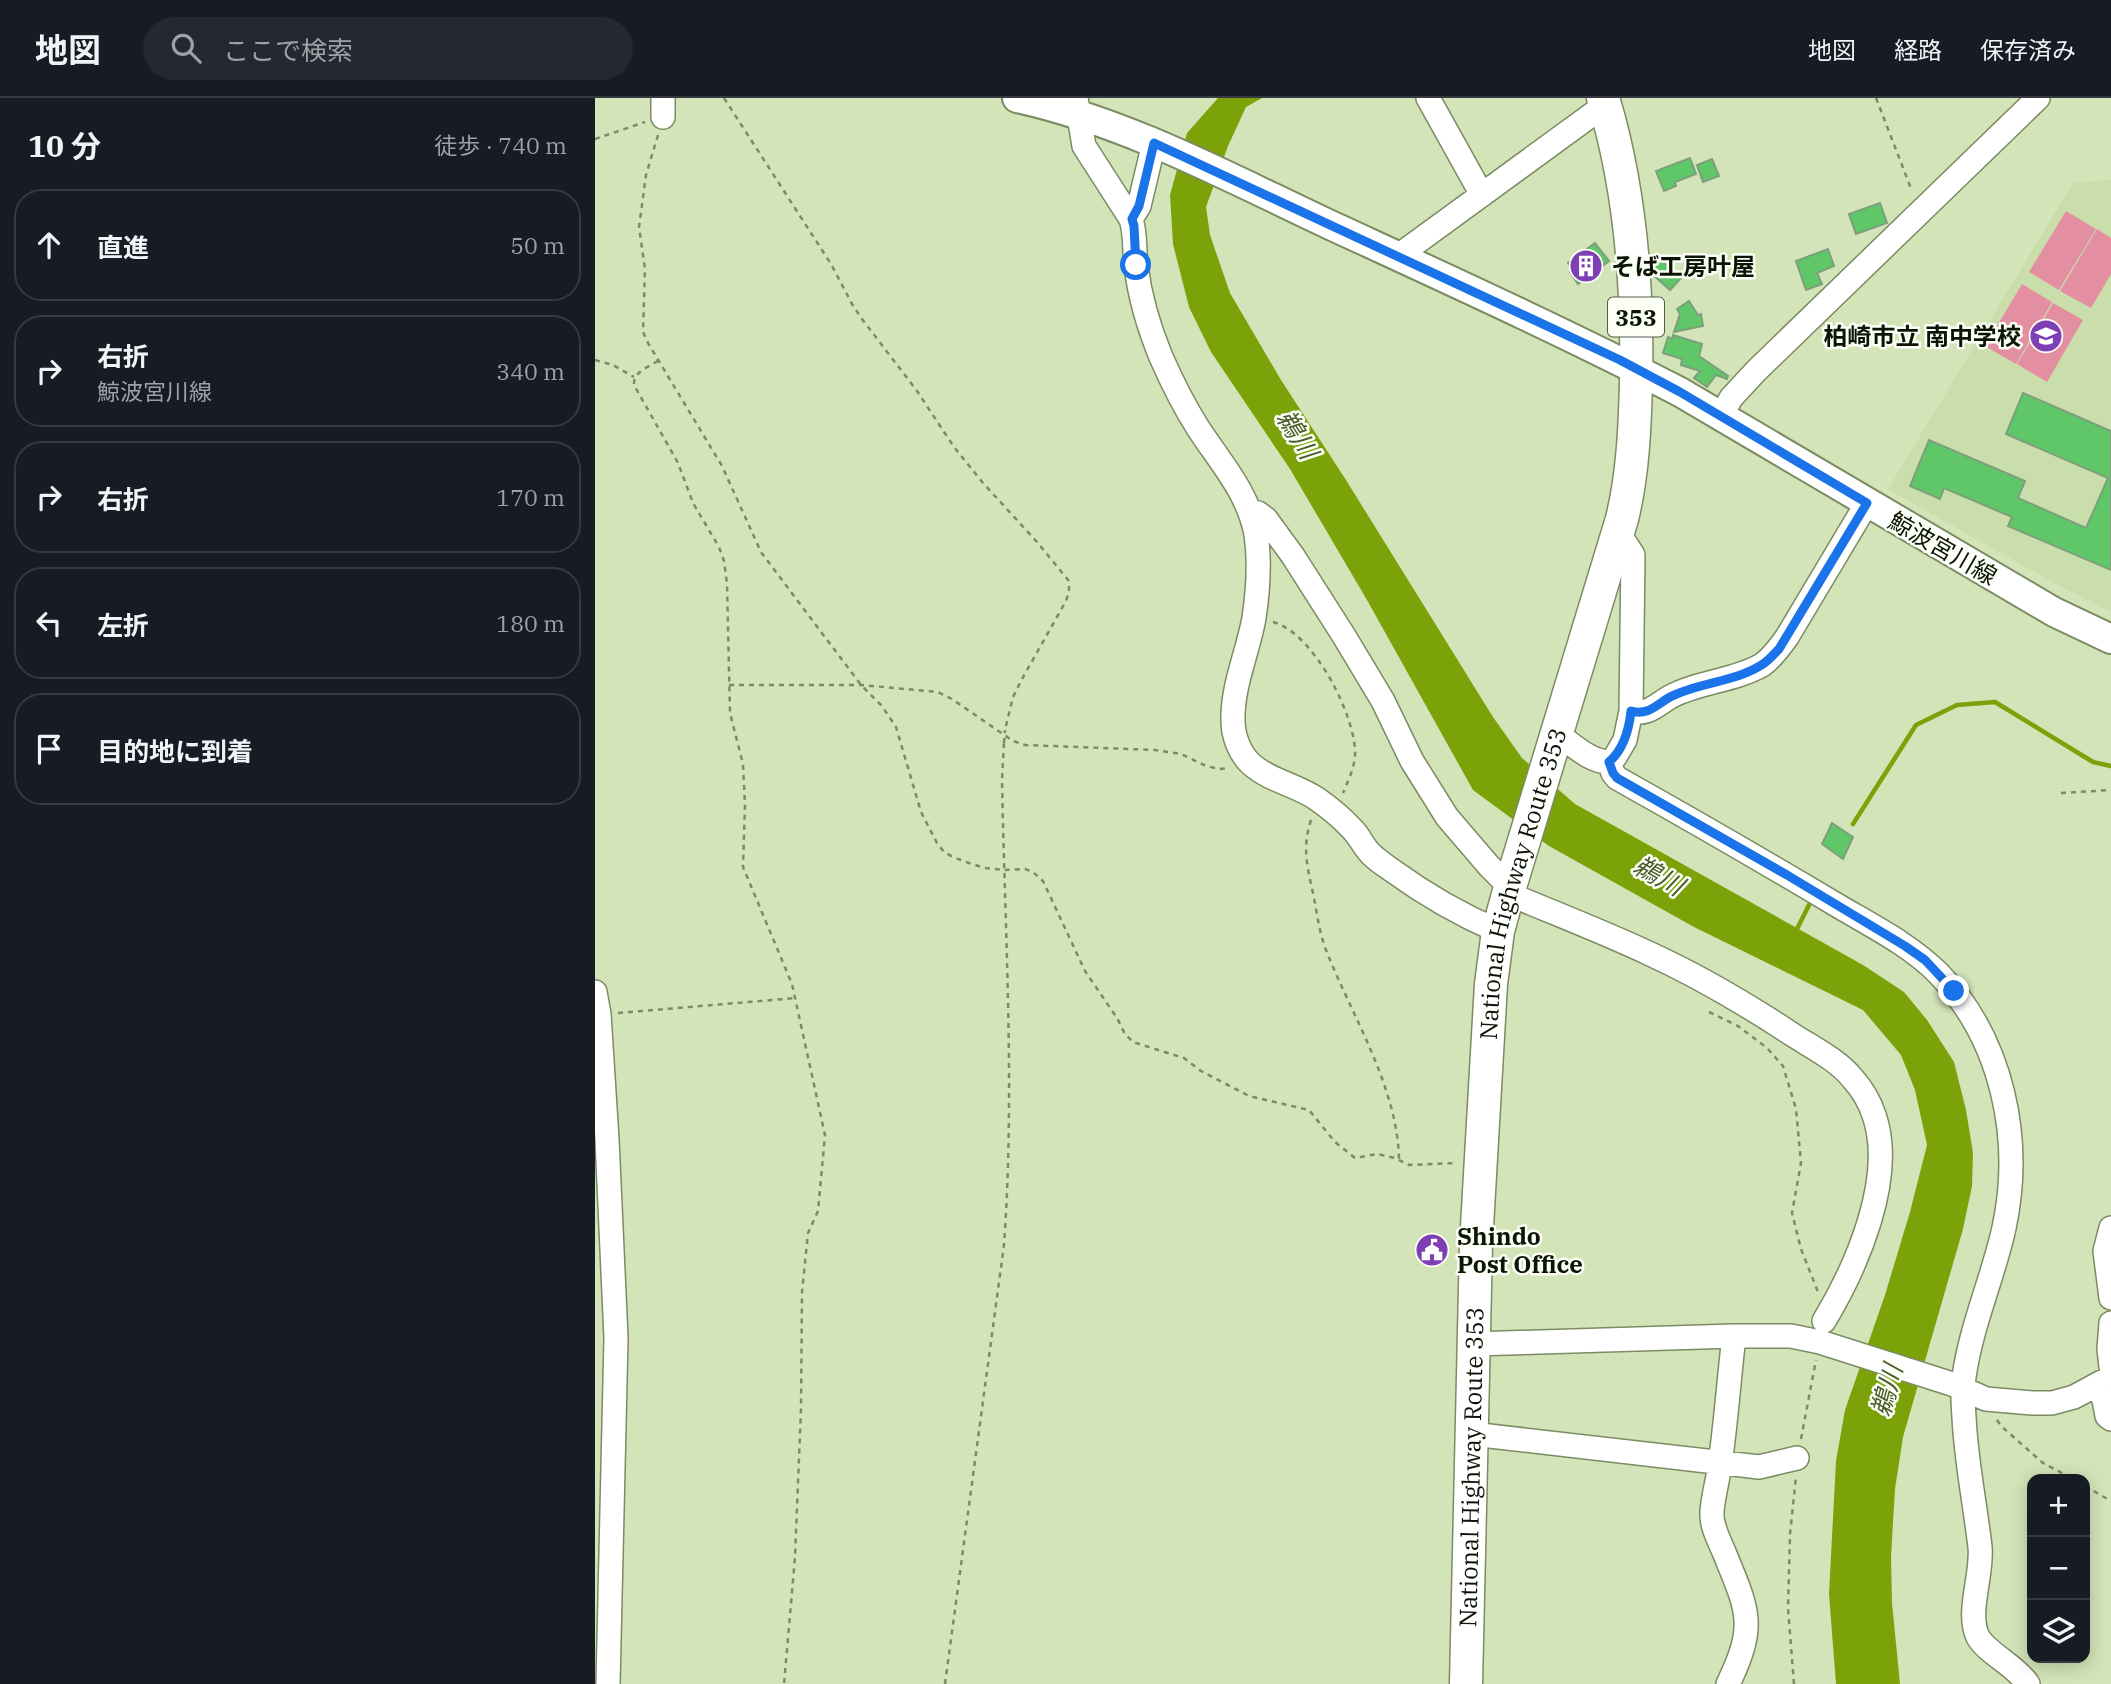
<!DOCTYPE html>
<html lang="ja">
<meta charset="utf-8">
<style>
body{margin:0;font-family:"IBM Plex Serif","Noto Sans JP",serif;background:#242831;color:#f1f3f6}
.controls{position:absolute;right:21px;bottom:21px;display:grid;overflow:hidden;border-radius:14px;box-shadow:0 4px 18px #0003}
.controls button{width:63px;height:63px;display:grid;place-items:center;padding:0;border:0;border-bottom:2px solid #363941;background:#171b24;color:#f1f3f6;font:35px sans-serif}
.stop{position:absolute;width:21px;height:21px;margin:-16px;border:5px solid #1a73e8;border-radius:50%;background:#fff}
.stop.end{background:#1a73e8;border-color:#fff;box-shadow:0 2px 7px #0008}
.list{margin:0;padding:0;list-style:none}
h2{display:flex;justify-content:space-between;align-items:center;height:91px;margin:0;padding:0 28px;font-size:30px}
h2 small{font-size:23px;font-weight:400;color:#9ea1a6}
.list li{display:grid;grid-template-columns:46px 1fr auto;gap:21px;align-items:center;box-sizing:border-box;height:112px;margin:0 14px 14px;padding:0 14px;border:2px solid #363941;border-radius:28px}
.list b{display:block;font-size:26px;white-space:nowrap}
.list p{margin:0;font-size:23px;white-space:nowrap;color:#9ea1a6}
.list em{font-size:23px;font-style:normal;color:#9ea1a6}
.icon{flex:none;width:38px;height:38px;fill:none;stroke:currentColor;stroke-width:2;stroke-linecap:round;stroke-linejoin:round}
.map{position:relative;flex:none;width:1516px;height:1586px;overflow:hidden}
header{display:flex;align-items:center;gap:42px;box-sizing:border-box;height:98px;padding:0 35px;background:#171b24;border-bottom:2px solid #363941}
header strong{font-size:33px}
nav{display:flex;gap:38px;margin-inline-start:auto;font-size:24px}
.search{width:490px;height:63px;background:#242831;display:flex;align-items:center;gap:18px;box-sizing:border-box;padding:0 24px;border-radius:38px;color:#9ea1a6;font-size:26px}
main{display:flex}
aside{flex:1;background:#171b24}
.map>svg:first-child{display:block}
.built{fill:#c9deaa}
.green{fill:#e48ea2}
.water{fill:#7ba309}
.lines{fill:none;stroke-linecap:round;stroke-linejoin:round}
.stream{stroke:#7ba309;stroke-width:4.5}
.building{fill:#5fc768;stroke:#7d9f7d;stroke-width:2}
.minor-casing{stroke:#7b8b62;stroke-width:26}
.major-casing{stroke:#7b8b62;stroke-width:32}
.highway-casing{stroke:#7b8b62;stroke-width:35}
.path{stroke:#7c896a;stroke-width:2.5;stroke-dasharray:5 5;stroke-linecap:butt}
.minor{stroke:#fff;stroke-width:23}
.major{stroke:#fff;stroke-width:28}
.highway{stroke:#fff;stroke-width:32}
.path-bridge{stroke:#7c896a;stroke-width:2.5;stroke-dasharray:5 5;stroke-linecap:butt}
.route{stroke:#1a73e8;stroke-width:9}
.labels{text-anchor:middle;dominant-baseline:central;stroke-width:5;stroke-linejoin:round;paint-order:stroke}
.shield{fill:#fbfff6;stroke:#555a4d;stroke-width:2}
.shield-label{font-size:23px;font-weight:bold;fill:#0e1405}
.poi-label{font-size:24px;font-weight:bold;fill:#0e1405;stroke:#fbfff6;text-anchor:start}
.street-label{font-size:24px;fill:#0e1405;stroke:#fbfff6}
.water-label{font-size:26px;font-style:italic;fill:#4a5c29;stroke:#fbfff6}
</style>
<header>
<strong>地図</strong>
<div class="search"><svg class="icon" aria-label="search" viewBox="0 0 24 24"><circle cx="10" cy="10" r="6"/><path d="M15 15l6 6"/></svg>ここで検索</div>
<nav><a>地図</a><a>経路</a><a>保存済み</a></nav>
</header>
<main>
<aside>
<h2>10 分<small>徒歩 · 740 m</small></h2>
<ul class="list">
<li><svg class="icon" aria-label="ahead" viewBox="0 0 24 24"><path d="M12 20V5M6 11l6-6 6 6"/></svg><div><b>直進</b></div><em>50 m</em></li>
<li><svg class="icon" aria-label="right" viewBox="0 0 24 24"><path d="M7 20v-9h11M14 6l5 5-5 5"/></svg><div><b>右折</b><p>鯨波宮川線</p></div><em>340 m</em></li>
<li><svg class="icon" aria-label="right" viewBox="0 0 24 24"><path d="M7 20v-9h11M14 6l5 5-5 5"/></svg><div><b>右折</b></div><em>170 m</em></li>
<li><svg class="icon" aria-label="left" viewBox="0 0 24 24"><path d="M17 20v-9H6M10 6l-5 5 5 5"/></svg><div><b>左折</b></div><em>180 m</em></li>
<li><svg class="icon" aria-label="arrive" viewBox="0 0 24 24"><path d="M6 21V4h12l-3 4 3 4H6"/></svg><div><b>目的地に到着</b></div></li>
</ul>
</aside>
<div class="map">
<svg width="1516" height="1586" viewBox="0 0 1516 1586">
<rect width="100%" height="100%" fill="#d2e4b8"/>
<!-- built -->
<path class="built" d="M1516,82V514L1452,481L1293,391L1478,85Z"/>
<!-- green -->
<path class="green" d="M1471,113L1501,131L1464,192L1434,174Z
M1502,131L1516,140V176L1496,210L1465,193Z
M1427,186L1457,204L1421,266L1390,248Z
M1458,205L1488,222L1452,284L1422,266Z"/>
<!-- water -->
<path class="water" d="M623,0H667L651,9L633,48L611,109L615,137L635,195L686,282L751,382L898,619L927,660L980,706L1268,867L1309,894L1332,922L1359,964L1371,1012L1378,1055L1377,1088L1368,1131L1308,1339L1300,1391L1296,1459L1297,1505L1305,1586H1241L1234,1496L1241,1363L1250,1312L1290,1197L1315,1114L1332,1047L1320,992L1306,957L1268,912L1099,829L954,748L878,692L772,502L695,371L616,254L594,209L578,146L575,97L592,35Z"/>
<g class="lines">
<!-- stream -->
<path class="stream" d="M1258,726L1321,627L1362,607L1400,604L1498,664L1516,668
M1200,835L1214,807"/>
</g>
<!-- building -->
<path class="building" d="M1095,60L1101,76L1080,84L1081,88L1069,93L1061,73Z
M1117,61L1124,78L1108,84L1102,67Z
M1285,105L1292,125L1261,136L1254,116Z
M1000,145L1014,163L983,186L975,174L978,172L973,165Z
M1233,151L1239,168L1222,175L1227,186L1211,192L1201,163Z
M1065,161L1086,180L1075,192L1057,176V170Z
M1094,203L1103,217L1106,216L1108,228L1079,234L1085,216L1082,211Z
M1078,237L1107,246L1104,258L1133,278L1132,281L1121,277L1112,289L1099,280L1105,273L1086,267L1087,261L1068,255L1073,239L1077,241Z
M1428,295L1516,333V472L1413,428L1417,419L1349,390L1345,401L1315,388L1334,342L1430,383L1423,400L1491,430L1513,380L1411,336Z
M1237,725L1258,739L1248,761L1227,746Z"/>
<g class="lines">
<defs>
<path id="minor" d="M481,0L489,48L536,121C541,136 539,153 541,168C545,200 554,230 566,259C577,284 589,308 603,330C625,364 653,394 661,436C665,462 663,493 659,520C653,554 637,588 638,623C638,638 645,656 656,666C675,683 702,687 722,701C735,710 747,720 758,732C765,739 769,750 777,757C783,763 791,768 798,773C831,797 866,817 903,833
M833,0L887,97
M68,19V0
M536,121L544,108L559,45
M803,158L1010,7
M1126,319L1136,300L1161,273L1443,0
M655,413L663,415L671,421L698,458L749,538L788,603L817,663L852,719L894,768L915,789
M1036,613C1052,618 1061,607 1075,599C1102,584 1139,583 1167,567C1177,560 1185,549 1192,539L1272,405
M961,635C977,646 995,664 1014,664L1020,659L1030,642L1036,613L1038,457L1029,443L1022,439
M1014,664L1018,675L1022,680C1095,721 1168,763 1240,806C1275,827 1314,846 1343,875C1408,942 1428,1041 1409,1130C1398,1180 1376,1228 1369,1279C1367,1292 1368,1306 1369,1319C1371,1363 1380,1405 1385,1449C1388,1476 1371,1515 1383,1539C1392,1555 1421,1568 1433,1586
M914,796C959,815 1006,833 1051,854C1102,877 1151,906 1198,937C1218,950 1243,962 1258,981C1267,991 1275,1005 1279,1017C1301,1080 1261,1170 1229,1223
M0,894L4,916L12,1041L21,1240L13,1586
M1516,1130L1510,1153L1516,1200
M1516,1225L1514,1251L1516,1269
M878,1246L1139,1238H1196L1225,1244L1357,1286L1391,1301L1437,1305H1457L1479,1299L1516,1279
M1503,1287L1509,1302L1512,1318L1516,1321
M877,1336L1164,1369L1202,1360
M1133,1586C1162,1526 1153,1513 1129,1454C1124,1442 1116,1428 1117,1414C1118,1398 1123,1382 1125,1366C1131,1324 1134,1281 1139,1238"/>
<path id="major" d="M422,0C531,24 631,78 731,125C850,180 969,234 1085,294L1459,514L1516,541"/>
<g id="highway">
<path id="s1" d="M871,1586L881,1146L896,886L903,833L915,789L1027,421C1038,376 1040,328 1041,282C1043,187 1036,92 1008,0"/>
</g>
</defs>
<!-- minor casing -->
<use href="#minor" class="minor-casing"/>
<!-- major casing -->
<use href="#major" class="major-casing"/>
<!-- highway casing -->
<use href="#highway" class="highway-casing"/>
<!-- path -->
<path class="path" d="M129,0L236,166L257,206L267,221L322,293L359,349L388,385L442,444L474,483V493L471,503L427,581L418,599L410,632
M1281,0L1317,93
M63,37L51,77L44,129L50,171L48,234L53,245L127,368L166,454L266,587L287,608L301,629L326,714L342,745L349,754L358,759L374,765L390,770L409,772L430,771L438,774L448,783L490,873L522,920L530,936L538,944L589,960L606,973L654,998L714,1012L740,1044L760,1060L782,1056L800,1060L814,1067L861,1065
M0,41L50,24
M0,262L18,267L39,279
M63,263C53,269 38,274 39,287L83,365L98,405L124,449L129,463L132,486L135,615L148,666L150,707L148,769L197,886L230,1037L223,1113L213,1135L207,1194L206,1311L200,1459L189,1586
M678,524C718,534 762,619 760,658C759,671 753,683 748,695
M134,587H266L343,594L357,601L418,643L430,647L560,652L586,656L611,668L625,671L633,670
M1466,695L1516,692
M716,722C707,749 712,768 718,795C722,814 724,834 731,852C757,918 803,990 804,1062
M1114,914L1143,928L1172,950L1188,968L1201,1011L1206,1065L1197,1115L1206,1151L1223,1194
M23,915L201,900
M1402,1322L1406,1328L1448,1365L1478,1381
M1206,1341L1221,1262
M1490,1388L1516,1403
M350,1586L409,1147C420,993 410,837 407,682L409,645
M1199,1586L1193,1510L1195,1436L1201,1379"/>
<!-- minor -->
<use href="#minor" class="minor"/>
<!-- major -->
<use href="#major" class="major"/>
<!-- highway -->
<use href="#highway" class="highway"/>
<!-- path-bridge -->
<path class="path-bridge" d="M409,645L410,632"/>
</g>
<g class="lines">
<!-- route -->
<path class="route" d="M541,167L539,128L537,121L544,108L559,45L1025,262L1085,294L1272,405L1184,551C1179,556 1174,562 1168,566C1141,584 1104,584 1075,599C1061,607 1053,618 1036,613C1034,632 1029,651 1014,664L1018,675L1022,680L1192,777L1310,848L1330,862L1359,893"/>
</g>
<!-- icons -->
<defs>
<symbol id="building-disc" viewBox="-11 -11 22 22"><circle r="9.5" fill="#7e3fb4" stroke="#fbfff6"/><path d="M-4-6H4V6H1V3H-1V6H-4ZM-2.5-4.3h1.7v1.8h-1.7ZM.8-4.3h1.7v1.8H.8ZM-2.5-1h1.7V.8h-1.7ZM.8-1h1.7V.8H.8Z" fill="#fff"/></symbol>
<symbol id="school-disc" viewBox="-11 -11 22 22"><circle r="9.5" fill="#7e3fb4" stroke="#fbfff6"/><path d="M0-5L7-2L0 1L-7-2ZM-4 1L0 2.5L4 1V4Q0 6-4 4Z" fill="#fff"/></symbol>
<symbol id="civic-disc" viewBox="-11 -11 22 22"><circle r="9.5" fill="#7e3fb4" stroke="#fbfff6"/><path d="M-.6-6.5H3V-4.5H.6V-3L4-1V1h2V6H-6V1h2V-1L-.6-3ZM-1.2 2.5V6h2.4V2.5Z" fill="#fff"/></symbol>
</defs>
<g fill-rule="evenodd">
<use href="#building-disc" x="972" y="149" width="38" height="38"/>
<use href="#school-disc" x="1432" y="219" width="38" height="38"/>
<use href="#civic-disc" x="818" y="1133" width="38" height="38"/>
</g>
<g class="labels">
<!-- shield labels -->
<rect class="shield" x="1013" y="199.5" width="56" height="39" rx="5"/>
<g class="shield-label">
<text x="1041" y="219">353</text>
</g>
<!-- poi labels -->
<g class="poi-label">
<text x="1016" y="168">そば工房叶屋</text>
<text x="1426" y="238" text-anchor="end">柏崎市立 南中学校</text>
<text x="862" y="1138">Shindo<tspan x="862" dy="28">Post Office</tspan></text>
</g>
<!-- street labels -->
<g class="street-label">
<text transform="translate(1348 450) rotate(30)">鯨波宮川線</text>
<text stroke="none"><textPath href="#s1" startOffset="805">National Highway Route 353</textPath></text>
<text stroke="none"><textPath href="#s1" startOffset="217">National Highway Route 353</textPath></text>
</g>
<!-- water labels -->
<g class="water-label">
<text transform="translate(703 336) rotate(58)">鵜川</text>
<text transform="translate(1064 777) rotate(29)">鵜川</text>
<text transform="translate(1291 1292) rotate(-75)">鵜川</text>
</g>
</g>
</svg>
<div class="controls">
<button>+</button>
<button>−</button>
<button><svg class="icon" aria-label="layers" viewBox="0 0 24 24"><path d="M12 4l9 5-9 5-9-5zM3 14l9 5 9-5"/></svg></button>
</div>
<div class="stop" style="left:541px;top:167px"></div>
<div class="stop end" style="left:1359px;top:893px"></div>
</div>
</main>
